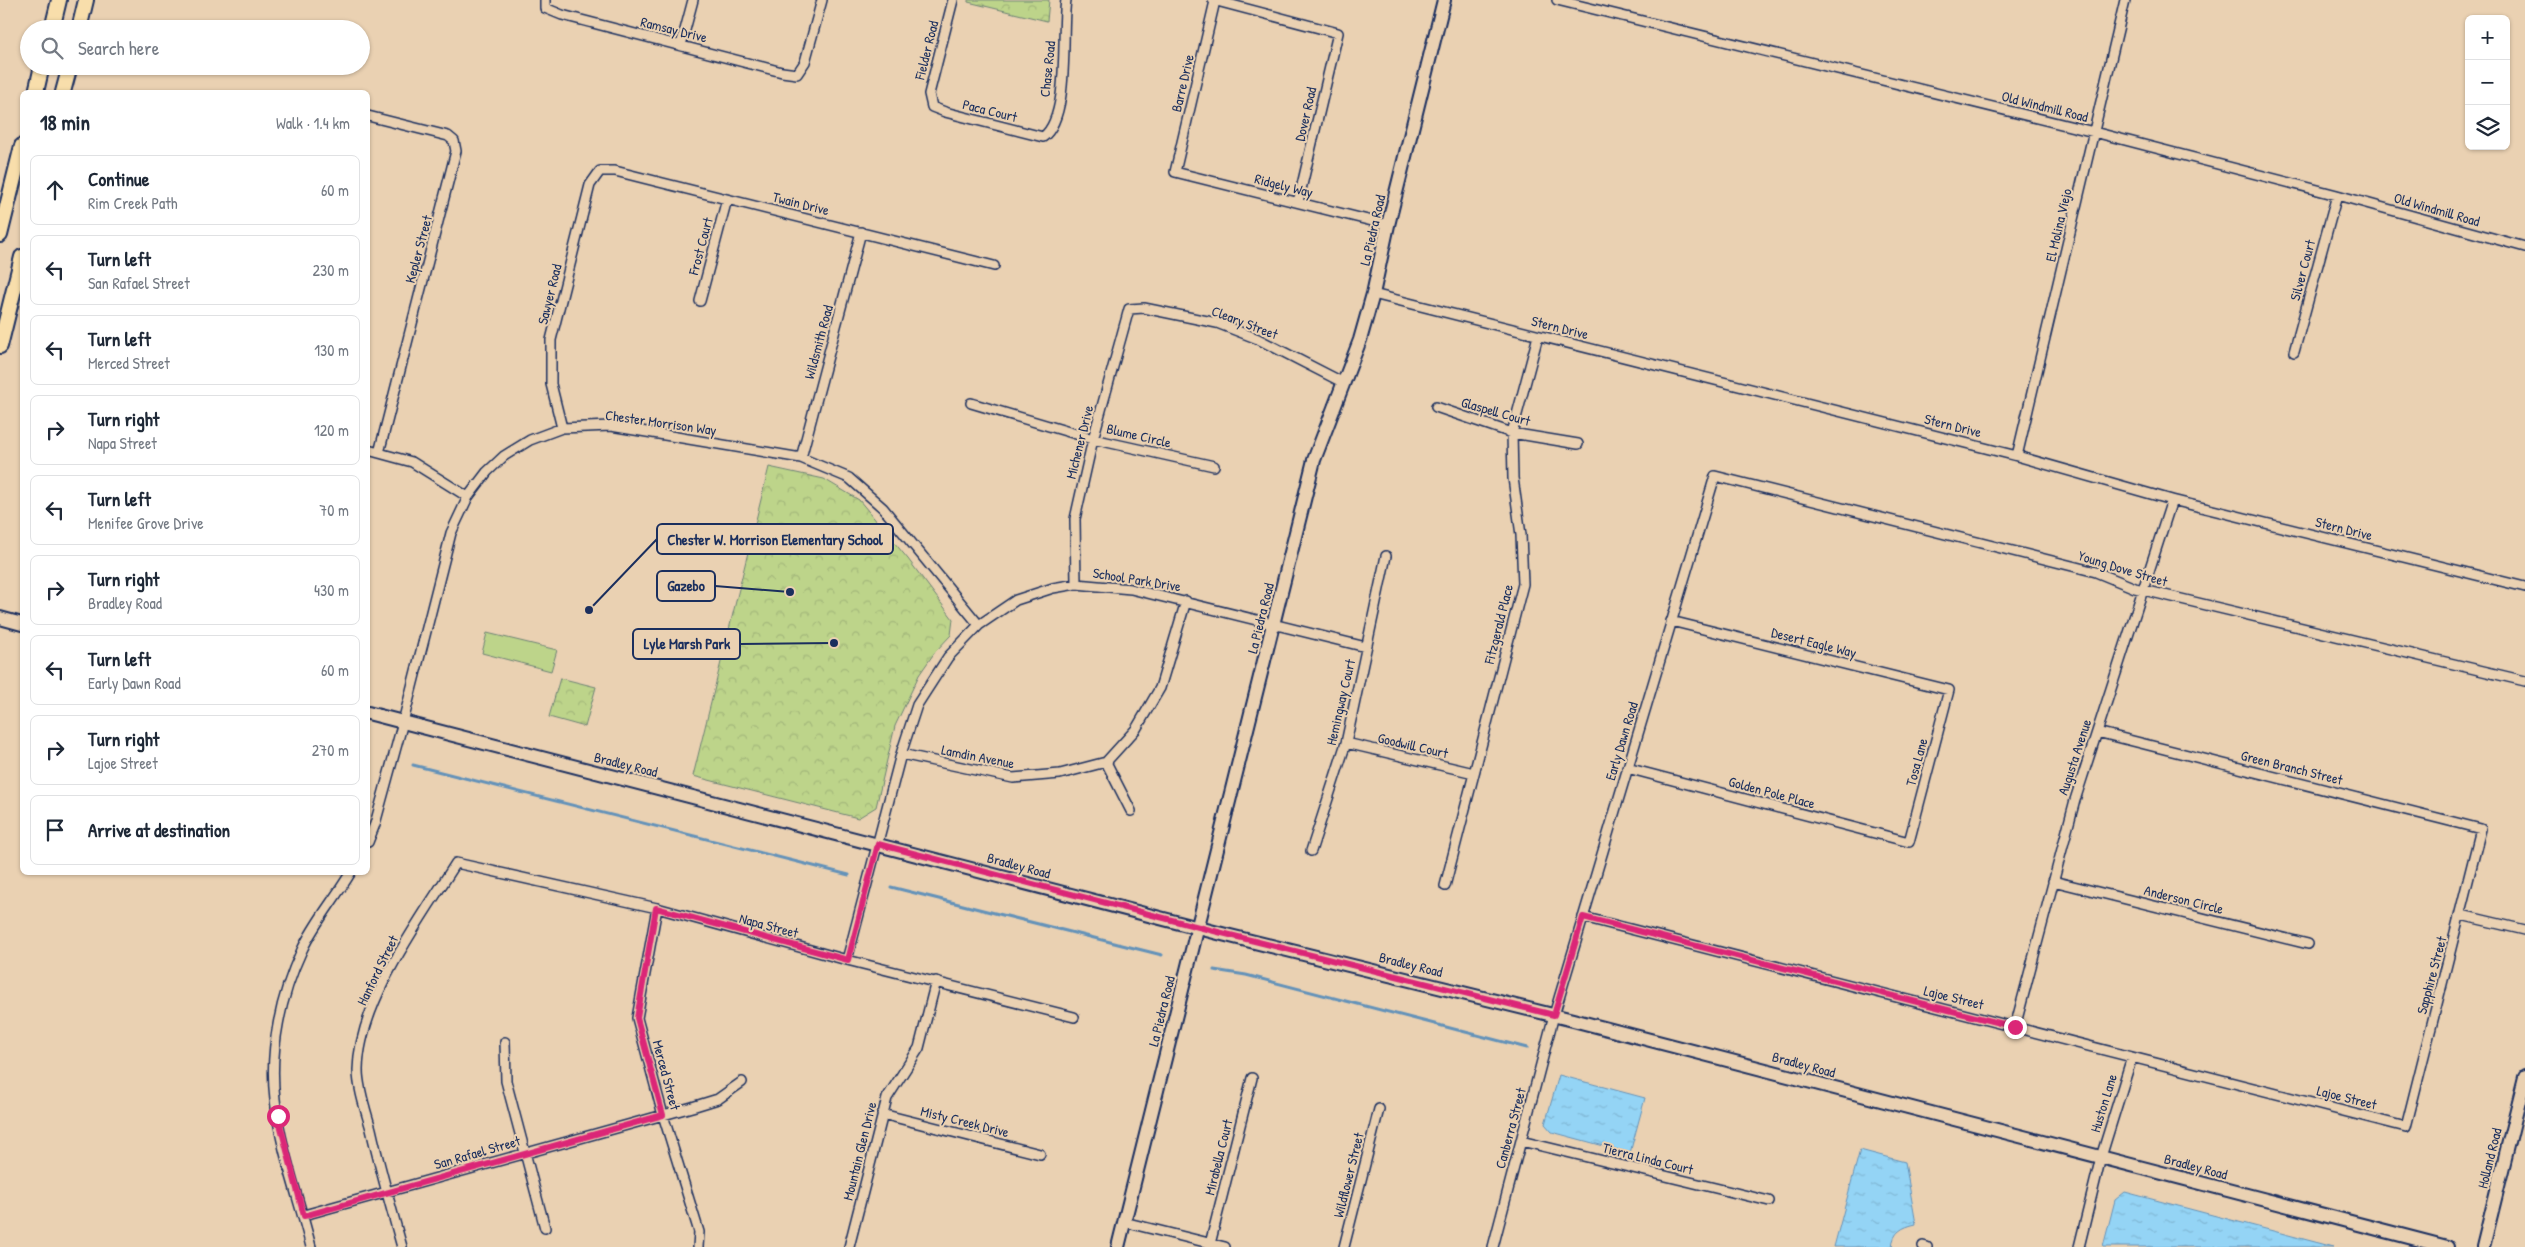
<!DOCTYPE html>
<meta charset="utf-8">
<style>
body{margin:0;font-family:"Patrick Hand",sans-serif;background:#f2f2f3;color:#1f2937}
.controls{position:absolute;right:15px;top:15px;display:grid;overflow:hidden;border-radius:8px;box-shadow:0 1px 4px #0004}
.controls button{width:45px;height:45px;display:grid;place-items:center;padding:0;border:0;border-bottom:1px solid #e0e1e3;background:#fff;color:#1f2937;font:25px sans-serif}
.stop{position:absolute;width:15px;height:15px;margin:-11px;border:4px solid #db2777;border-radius:50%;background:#fff}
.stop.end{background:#db2777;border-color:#fff;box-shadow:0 1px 5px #0008}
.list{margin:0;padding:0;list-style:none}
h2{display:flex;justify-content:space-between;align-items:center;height:65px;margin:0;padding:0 20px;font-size:21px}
h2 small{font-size:16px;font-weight:400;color:#747a83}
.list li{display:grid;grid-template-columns:32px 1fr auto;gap:15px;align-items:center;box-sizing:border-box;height:70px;margin:0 10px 10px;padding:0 10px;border:1px solid #e0e1e3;border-radius:8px}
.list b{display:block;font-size:19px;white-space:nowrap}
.list p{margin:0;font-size:16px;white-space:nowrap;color:#747a83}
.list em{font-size:16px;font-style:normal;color:#747a83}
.icon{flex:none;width:28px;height:28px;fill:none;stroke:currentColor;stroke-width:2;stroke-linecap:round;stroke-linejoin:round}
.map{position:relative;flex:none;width:2525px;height:1247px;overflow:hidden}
.search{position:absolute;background:#fff;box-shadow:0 1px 4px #0004;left:20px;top:20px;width:350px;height:55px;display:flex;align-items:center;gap:12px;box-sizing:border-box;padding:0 18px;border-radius:28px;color:#747a83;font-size:19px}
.panel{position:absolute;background:#fff;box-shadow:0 1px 4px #0004;left:20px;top:90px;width:350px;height:785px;border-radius:8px}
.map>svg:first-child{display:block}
.green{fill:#bdd48a;stroke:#6c8274}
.forest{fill:url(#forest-crowns);stroke:#6c8274}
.water{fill:url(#water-ripples);stroke:#6492b9}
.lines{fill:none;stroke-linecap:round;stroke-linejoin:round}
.stream{stroke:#6492b9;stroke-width:3}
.street-casing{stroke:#1b2f5e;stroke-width:12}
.secondary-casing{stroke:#1b2f5e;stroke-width:16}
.primary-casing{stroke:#1b2f5e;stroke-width:18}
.street{stroke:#ead1b2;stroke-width:9}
.secondary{stroke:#ead1b2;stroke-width:12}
.primary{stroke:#f8deab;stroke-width:14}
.route{stroke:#db2777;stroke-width:6}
.labels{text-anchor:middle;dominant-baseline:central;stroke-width:4;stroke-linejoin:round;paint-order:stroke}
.street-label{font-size:14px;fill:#1b2f5e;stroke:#ead1b2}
.leader{fill:none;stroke:#1b2f5e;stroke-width:2}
.callout-dot{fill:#1b2f5e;stroke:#ead1b2;stroke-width:2}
.callout{fill:#ead1b2;stroke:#1b2f5e;stroke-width:2}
.callout-label{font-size:15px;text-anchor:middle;font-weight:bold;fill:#1b2f5e}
</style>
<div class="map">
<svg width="2525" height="1247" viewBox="0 0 2525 1247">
<defs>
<pattern id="forest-crowns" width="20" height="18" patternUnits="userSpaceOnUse" patternTransform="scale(1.25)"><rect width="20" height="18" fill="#bdd48a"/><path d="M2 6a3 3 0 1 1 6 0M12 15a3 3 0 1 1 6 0" fill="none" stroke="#a2b67a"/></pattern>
<pattern id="water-ripples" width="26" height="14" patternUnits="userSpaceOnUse" patternTransform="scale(1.25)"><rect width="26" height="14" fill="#94d4f5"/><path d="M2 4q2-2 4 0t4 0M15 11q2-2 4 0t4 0" fill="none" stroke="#7fb6d4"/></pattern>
</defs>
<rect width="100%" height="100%" fill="#ead1b2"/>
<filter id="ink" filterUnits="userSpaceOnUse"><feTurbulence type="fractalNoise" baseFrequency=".02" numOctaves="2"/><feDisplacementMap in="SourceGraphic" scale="10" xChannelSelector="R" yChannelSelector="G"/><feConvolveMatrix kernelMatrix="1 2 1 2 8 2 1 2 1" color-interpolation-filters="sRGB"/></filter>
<g filter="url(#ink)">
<!-- green -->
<path class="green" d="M487,633L557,650L551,671L482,653Z"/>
<!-- forest -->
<path class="forest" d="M968,0H1049L1047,21L968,2Z
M769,467L824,479L859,500L908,559L953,619L951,635L935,652L919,675L895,726L876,807L858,818L693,776Z
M560,678L596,687L585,727L549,717Z"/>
<!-- water -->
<path class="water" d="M1559,1075L1645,1098L1630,1153L1552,1132L1545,1124Z
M1860,1150L1905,1162L1916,1224C1902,1227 1893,1232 1892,1247H1834Z
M2125,1192L2334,1247H2103L2115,1200Z"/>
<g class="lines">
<!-- stream -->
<path class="stream" d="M413,765L849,875
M891,887L1162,955
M1214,970L1246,975L1527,1048"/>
<defs>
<path id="street" d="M545,0V8L562,15L782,72L797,74L805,62L822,0
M953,0L929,94L932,107L945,112L1043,137C1071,116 1061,32 1066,0
M1213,0L1338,33L1298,202
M1557,0L2094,132L2337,195L2525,247
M1215,1L1175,172L1388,225
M681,45L693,0
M368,116L448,136L454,141L456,151L379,453
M1373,294L2017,456L2172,500L2525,587
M700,301L727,199
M2294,352L2337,195
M971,403L1093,439L1214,466
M1436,407L1512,433L1578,444
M562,428L551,384V340L590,185L600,171H615L994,266
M368,450L412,462L468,497
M2017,456L2125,0
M801,458L861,232
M1076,584L1075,519L1093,439L1129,309L1144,308L1217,323L1258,339L1344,383
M1346,743L1474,773
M901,754L1013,778L1060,774L1106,762L1136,729L1160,688L1186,601
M1106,762L1131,811
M1627,768L1909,842L1949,690L1671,621
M368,842L375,824L403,722L451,533L468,497L487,472L504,456L530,440L562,428L611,426L801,458L849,478L883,508L979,625
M1311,851L1346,743L1386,556
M2053,881L2308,944
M1445,886L1523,584L1521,535L1513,478L1512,433L1538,336
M657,908L637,1018L663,1115L699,1232L698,1247
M2461,915L2525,930
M1583,917L2406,1127L2481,829L2097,732
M847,960L901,754L917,705L948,657L979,625L1016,600L1053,588L1076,584L1131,589L1366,647
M2015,1027L2075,800L2172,500
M505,1042L506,1081L545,1228
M882,1114L1040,1154
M1521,1141L1769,1201
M304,1215L692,1107L718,1099L742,1082
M1124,1222L1225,1247
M1210,1244L1252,1078
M1923,1246L1927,1247
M311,1247C299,1198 280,1149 275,1099C269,1049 281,995 302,950C315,922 335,899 351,872
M402,1247C391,1208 380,1169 371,1129C366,1111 358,1089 358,1070C359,1001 421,919 456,863L657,908L847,960L1074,1017
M849,1247L887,1098L919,1048L936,981
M1344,1247L1379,1109
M1493,1247L1554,1015L1715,476L2096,572L2135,588L2525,681
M2079,1247L2101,1157L2132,1057"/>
<path id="secondary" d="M0,618L22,624
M368,713L1218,933L1573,1020L2447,1247
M1118,1247L1314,460L1360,340L1373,294L1388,225L1444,0
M2483,1247L2525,1077"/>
<path id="primary" d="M52,29L59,0
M79,29L86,0
M36,92L42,66
M63,92L70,66
M0,235L22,146
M0,346L22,257"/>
</defs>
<!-- street casing -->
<use href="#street" class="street-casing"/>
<!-- secondary casing -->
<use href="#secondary" class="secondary-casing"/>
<!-- primary casing -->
<use href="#primary" class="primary-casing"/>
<!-- street -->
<use href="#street" class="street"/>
<!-- secondary -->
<use href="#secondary" class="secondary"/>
<!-- primary -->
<use href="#primary" class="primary"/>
</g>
</g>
<g class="lines" filter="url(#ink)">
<!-- route -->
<path class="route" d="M278,1116L304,1216L663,1115L637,1018L656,908L848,960L878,844L1218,932L1554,1015L1583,917L2015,1027"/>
</g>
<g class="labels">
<!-- street labels -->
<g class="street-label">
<text transform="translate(674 29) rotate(14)">Ramsay Drive</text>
<text transform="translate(926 50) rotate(-76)">Fielder Road</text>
<text transform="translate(1047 69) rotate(-84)">Chase Road</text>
<text transform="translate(1182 83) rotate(-77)">Barre Drive</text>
<text transform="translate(2045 106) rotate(14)">Old Windmill Road</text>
<text transform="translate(990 110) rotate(14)">Paca Court</text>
<text transform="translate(1305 114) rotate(-77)">Dover Road</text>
<text transform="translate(1284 185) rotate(14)">Ridgely Way</text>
<text transform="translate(801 203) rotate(14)">Twain Drive</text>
<text transform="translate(2437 209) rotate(16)">Old Windmill Road</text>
<text transform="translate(2058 225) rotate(-77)">El Molina Viejo</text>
<text transform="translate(1372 230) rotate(-77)">La Piedra Road</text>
<text transform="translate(700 246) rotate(-75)">Frost Court</text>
<text transform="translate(418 249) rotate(-75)">Kepler Street</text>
<text transform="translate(2302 270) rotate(-75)">Silver Court</text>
<text transform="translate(549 294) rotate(-76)">Sawyer Road</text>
<text transform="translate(1245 322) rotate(21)">Cleary Street</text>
<text transform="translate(1560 327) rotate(14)">Stern Drive</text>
<text transform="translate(818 342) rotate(-75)">Wildsmith Road</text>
<text transform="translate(1496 411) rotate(16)">Glaspell Court</text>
<text transform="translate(661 422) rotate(8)">Chester Morrison Way</text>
<text transform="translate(1953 425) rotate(14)">Stern Drive</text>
<text transform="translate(1139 435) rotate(13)">Blume Circle</text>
<text transform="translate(1079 442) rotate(-76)">Michener Drive</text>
<text transform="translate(2344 528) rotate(14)">Stern Drive</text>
<text transform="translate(2123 568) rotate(17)">Young Dove Street</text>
<text transform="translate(1137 579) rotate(9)">School Park Drive</text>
<text transform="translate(1260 618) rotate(-76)">La Piedra Road</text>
<text transform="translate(1498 624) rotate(-76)">Fitzgerald Place</text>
<text transform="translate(1814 642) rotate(14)">Desert Eagle Way</text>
<text transform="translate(1340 702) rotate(-77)">Hemingway Court</text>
<text transform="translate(1621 741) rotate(-73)">Early Dawn Road</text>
<text transform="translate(1413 745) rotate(13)">Goodwill Court</text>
<text transform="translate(978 756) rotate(11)">Lamdin Avenue</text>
<text transform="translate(2074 757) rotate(-72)">Augusta Avenue</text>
<text transform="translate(1916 762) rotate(-75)">Tosa Lane</text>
<text transform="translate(626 764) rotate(14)">Bradley Road</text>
<text transform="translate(2292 767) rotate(14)">Green Branch Street</text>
<text transform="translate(1772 792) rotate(15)">Golden Pole Place</text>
<text transform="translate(1019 865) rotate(15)">Bradley Road</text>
<text transform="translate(2184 899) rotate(14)">Anderson Circle</text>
<text transform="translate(769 925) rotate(15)">Napa Street</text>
<text transform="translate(1411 964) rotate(14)">Bradley Road</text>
<text transform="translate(377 970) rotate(-64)">Hanford Street</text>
<text transform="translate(2431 975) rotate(-75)">Sapphire Street</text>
<text transform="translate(1954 997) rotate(14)">Lajoe Street</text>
<text transform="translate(1161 1011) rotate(-76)">La Piedra Road</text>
<text transform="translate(1804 1064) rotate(15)">Bradley Road</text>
<text transform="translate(667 1075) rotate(75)">Merced Street</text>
<text transform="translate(2347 1097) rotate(14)">Lajoe Street</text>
<text transform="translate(2103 1103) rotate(-73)">Huston Lane</text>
<text transform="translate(965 1121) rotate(14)">Misty Creek Drive</text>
<text transform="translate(1510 1128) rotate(-75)">Canberra Street</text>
<text transform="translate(859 1151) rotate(-76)">Mountain Glen Drive</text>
<text transform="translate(477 1152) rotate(-16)">San Rafael Street</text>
<text transform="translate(1218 1157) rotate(-76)">Mirabella Court</text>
<text transform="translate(1648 1158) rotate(14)">Tierra Linda Court</text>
<text transform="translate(2489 1158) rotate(-76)">Holland Road</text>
<text transform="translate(2196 1166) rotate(15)">Bradley Road</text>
<text transform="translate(1348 1175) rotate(-76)">Wildflower Street</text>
</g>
</g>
<!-- callouts -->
<path class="leader" d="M589 610L657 539M790 592L715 586M834 643L740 644"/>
<g class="callout-dot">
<circle cx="589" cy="610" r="5"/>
<circle cx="790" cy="592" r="5"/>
<circle cx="834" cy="643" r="5"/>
</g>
<g class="callout">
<rect x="657" y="524" width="236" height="30" rx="5"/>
<rect x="657" y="571" width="58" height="30" rx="5"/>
<rect x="633" y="629" width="107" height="30" rx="5"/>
</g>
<g class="callout-label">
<text x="775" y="545">Chester W. Morrison Elementary School</text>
<text x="686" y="591">Gazebo</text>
<text x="687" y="649">Lyle Marsh Park</text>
</g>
</svg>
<div class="controls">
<button>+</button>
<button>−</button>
<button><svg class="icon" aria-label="layers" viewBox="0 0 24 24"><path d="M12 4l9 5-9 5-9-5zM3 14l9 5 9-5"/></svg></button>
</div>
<div class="stop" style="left:278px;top:1116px"></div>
<div class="stop end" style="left:2015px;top:1027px"></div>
<div class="search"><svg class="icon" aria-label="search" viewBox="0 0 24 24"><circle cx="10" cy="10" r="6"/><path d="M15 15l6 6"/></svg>Search here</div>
<section class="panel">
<h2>18 min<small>Walk · 1.4 km</small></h2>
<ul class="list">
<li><svg class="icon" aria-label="ahead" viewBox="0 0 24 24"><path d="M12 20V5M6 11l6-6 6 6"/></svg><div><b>Continue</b><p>Rim Creek Path</p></div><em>60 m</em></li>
<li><svg class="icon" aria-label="left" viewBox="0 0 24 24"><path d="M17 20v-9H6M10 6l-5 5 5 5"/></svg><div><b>Turn left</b><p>San Rafael Street</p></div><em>230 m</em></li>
<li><svg class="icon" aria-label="left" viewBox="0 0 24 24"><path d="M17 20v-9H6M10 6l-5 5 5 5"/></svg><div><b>Turn left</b><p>Merced Street</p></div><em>130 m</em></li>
<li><svg class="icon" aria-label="right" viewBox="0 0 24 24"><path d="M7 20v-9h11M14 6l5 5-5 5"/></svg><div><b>Turn right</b><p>Napa Street</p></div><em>120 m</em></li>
<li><svg class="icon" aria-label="left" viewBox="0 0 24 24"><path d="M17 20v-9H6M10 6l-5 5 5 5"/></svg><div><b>Turn left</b><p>Menifee Grove Drive</p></div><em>70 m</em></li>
<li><svg class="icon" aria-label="right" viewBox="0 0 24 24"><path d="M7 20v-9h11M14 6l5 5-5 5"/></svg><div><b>Turn right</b><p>Bradley Road</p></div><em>430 m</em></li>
<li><svg class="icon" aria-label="left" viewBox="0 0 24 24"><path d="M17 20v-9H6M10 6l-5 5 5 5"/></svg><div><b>Turn left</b><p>Early Dawn Road</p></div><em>60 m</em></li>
<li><svg class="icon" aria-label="right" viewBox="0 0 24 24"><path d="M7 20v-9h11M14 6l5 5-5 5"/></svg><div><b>Turn right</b><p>Lajoe Street</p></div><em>270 m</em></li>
<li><svg class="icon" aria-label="arrive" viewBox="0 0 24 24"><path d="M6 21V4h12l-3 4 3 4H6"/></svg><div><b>Arrive at destination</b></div></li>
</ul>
</section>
</div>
